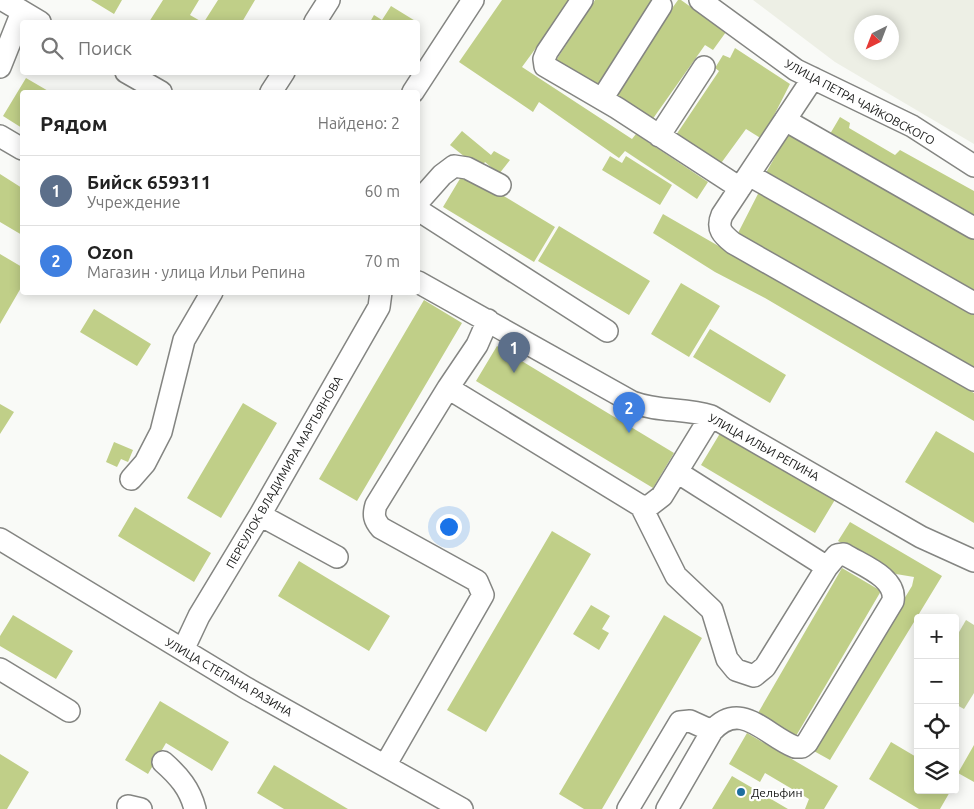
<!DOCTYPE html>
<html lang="ru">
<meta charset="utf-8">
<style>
body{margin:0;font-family:Ubuntu,sans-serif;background:#f2f2f2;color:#222}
.controls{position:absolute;right:15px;bottom:15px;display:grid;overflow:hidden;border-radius:5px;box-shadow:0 2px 12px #0003}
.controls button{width:45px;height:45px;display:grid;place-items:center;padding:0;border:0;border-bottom:1px solid #e0e0e0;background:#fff;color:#222;font:25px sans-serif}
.compass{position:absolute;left:854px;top:15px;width:45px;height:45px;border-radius:50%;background:#fff;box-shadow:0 2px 12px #0003;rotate:222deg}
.you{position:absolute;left:448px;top:526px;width:18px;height:18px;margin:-12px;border:4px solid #fff;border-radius:50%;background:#1a73e8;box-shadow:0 0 0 8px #1a73e833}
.badge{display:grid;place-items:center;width:32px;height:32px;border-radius:50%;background:#111827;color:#fff;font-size:16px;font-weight:700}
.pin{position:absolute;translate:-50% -41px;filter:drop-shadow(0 1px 2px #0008)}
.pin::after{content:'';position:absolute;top:26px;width:18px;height:15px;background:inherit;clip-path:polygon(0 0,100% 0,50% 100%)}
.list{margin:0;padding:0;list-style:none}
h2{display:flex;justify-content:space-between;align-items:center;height:65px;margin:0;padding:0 20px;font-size:21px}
h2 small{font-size:16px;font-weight:400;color:#767676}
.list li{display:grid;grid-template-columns:32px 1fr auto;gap:15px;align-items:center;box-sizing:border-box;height:70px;padding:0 20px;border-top:1px solid #e0e0e0}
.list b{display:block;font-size:19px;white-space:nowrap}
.list p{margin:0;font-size:16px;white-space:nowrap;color:#767676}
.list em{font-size:16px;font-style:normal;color:#767676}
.icon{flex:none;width:28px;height:28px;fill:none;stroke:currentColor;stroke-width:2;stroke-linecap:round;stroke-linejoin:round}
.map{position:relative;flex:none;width:974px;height:809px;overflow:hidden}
.search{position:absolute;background:#fff;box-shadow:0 2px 12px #0003;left:20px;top:20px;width:400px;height:55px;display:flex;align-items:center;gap:12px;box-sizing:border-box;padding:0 18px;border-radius:5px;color:#767676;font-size:19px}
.panel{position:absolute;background:#fff;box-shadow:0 2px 12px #0003;left:20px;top:90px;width:400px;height:205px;border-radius:5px}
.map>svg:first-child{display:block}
.built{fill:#edefe5;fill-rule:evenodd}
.green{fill:#c6d29f}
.building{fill:#c0cf88}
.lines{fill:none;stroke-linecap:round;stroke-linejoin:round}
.minor-casing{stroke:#848582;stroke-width:24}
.minor{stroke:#fff;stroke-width:21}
.poi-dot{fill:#1d6e9f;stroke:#fff;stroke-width:2}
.labels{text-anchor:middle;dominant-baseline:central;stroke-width:4.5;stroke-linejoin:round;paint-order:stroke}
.street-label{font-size:12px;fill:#171817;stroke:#fff}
.poi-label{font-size:12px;fill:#171817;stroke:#fff;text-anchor:start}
</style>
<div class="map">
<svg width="974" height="809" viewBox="0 0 974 809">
<rect width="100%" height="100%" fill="#f9faf7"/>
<!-- built -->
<path class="built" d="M753,0H974V144L835,62ZM862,22H892V52H862Z"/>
<!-- green -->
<path class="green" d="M966,620L974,625V693L964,709L955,704V639Z"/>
<!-- building -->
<path class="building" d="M91,0H122L114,14Z
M163,0H199L190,15L202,22H149Z
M218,0H255L242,22H204Z
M502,0H571L522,67L632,139L636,134L708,182L697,199L625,151L619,158L539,102L533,112L459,62Z
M595,0H653L596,87L553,65Z
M678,0H681L726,32L713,50L705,45L652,120L612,92Z
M391,6L417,22H370L374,15L382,20Z
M735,48L790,84L762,139L746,129L719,166L676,135L719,71L715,68L723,55L730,58Z
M26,78L50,92H22V128L3,116Z
M840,117L850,123L849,128L895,155L900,150L974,191V219L830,134Z
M462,131L491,155L494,151L510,160L499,174L485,162L480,169L450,145Z
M788,134L974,239V298L763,178Z
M610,156L622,163L626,156L672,185L660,205L602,170Z
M464,172L555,227L534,262L443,207Z
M0,174L22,188V235L0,222Z
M761,188L974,310V369L738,233Z
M663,214L974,393V421L765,298L715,272L653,233Z
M559,226L650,281L629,315L538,261Z
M0,254L22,267V286L0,324Z
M681,283L720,306L689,357L651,334Z
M424,300L462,323L357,501L319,479Z
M94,309L151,344L137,366L80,332Z
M710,329L786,375L770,403L693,357Z
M497,346L674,453L653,488L476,381Z
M243,403L277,423L221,518L187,498Z
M0,404L14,412L0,434Z
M722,430L836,498L815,533L701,465Z
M936,431L974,453V523L905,482Z
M114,442L133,450L128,462L121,459L117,467L106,462Z
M135,507L211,553L194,582L118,536Z
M850,522L942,576L830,760L812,750L912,586L914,577L896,574L838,541Z
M552,531L591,554L486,732L447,710Z
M299,561L390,616L369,651L278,596Z
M842,568L881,591L796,736L758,713Z
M591,605L610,616L602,629L609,633L599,650L573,634Z
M13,615L73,651L56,679L0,646V636Z
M664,615L702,638L602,809H584L559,794Z
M160,701L229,742L212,771L166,743L148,774L125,760Z
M747,733L838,786L824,809H805L809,799L765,773L760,782L729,764Z
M891,742L918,758V790H951L940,809H919L869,779Z
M974,745V782L958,773Z
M0,754L29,772L7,809H0Z
M274,765L348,809H284L257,793Z
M732,776L788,809H712Z"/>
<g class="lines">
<defs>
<path id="minor" d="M3,0L40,22
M582,0L547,52L544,59L545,66L617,108L740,188
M700,0L796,70L912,126L974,166
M315,22L329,0
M0,67L22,12
M126,72L161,92
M813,78L722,215C716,229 723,235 733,243L974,380
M271,92L284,72
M413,92L473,0
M602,99L661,6
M785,120L974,228
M0,136L22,149
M659,136L704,67
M749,175L974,303
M418,202L442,175L454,166L467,168L500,185
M418,210L607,331
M418,282L632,402C658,412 685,408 711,416L921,537L974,561
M448,388L641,506H649L662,496L711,416
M131,479L145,463L161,432L184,340L212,292
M641,506L676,576L712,610L727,659L736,670L754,676L765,667L827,567
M260,515L337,557
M0,539L246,688L462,809
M183,650L199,616L260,515L379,307L381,292
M0,669L69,711
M163,762C179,776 190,789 195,809
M386,764L483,595L477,581L381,528C374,520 373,515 376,505L448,388L477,345L488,320
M128,806L141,809
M628,809L680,722L690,721L712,731
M667,809L712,731C741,699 765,735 795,747H802L807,743L893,601C897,577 861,565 844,554L837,555L827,567L677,472"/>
</defs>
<!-- minor casing -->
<use href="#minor" class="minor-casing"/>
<!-- minor -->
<use href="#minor" class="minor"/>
</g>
<!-- markers -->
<circle class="poi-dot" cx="741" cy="792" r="5"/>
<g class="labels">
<!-- street labels -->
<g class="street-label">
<text transform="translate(860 102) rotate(28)">УЛИЦА ПЕТРА ЧАЙКОВСКОГО</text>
<text transform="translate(764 447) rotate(29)">УЛИЦА ИЛЬИ РЕПИНА</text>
<text transform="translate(284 472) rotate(-60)">ПЕРЕУЛОК ВЛАДИМИРА МАРТЬЯНОВА</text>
<text transform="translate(229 677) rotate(30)">УЛИЦА СТЕПАНА РАЗИНА</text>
</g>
<!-- poi labels -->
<g class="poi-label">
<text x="751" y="792">Дельфин</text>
</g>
</g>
</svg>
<div class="controls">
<button>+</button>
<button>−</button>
<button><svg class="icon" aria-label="locate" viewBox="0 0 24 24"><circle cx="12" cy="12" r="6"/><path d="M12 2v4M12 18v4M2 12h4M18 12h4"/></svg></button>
<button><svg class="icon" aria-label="layers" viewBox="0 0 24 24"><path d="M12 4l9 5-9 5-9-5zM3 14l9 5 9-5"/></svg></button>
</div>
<svg class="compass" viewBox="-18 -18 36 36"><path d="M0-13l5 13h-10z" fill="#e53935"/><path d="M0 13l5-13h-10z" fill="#767676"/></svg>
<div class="you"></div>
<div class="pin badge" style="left:514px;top:373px;background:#5c6f8a">1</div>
<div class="pin badge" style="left:629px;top:433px;background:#3f7fe0">2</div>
<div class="search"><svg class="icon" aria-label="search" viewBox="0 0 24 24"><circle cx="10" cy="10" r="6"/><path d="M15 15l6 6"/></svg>Поиск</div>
<section class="panel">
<h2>Рядом<small>Найдено: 2</small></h2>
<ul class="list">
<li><span class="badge" style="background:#5c6f8a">1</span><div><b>Бийск 659311</b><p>Учреждение</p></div><em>60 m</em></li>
<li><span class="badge" style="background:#3f7fe0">2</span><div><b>Ozon</b><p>Магазин · улица Ильи Репина</p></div><em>70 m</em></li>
</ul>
</section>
</div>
